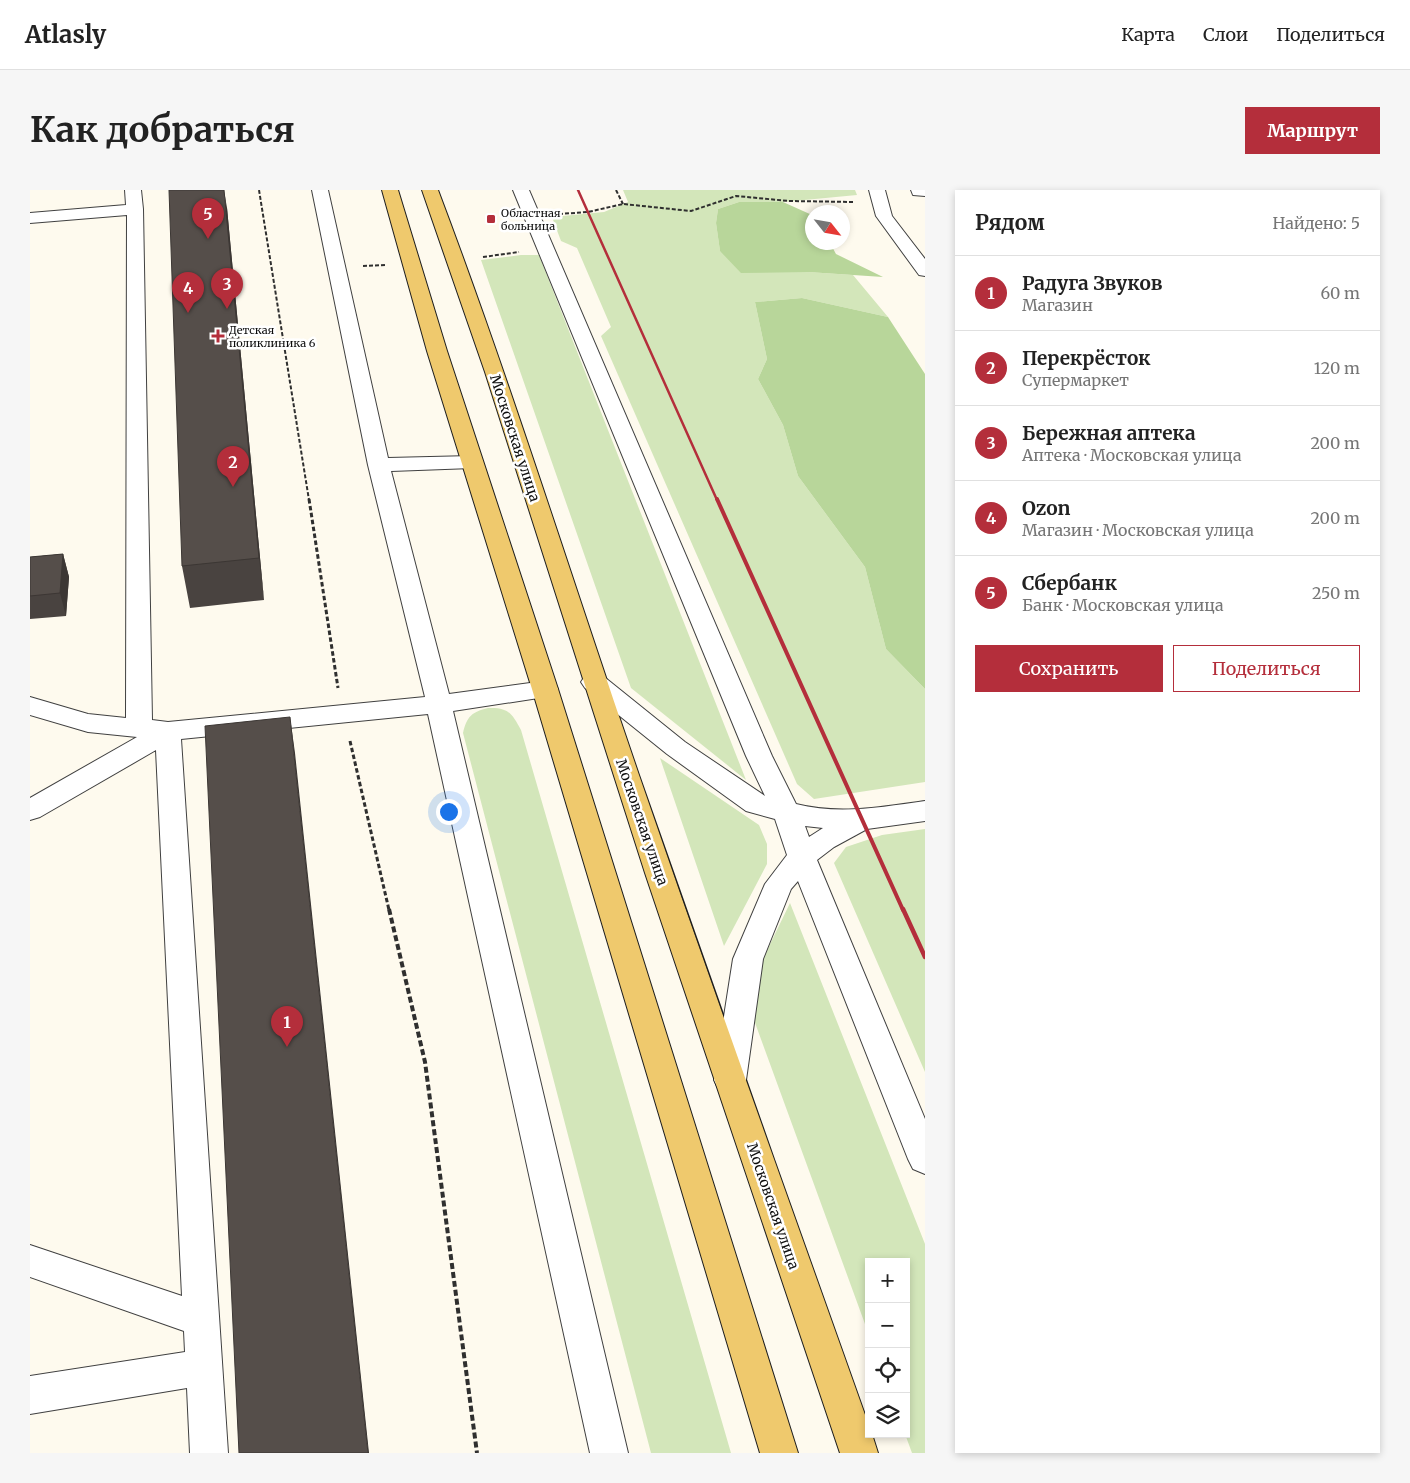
<!DOCTYPE html>
<html lang="ru">
<meta charset="utf-8">
<style>
body{margin:0;font-family:Merriweather,serif;background:#f6f6f6;color:#222}
.controls{position:absolute;right:15px;bottom:15px;display:grid;overflow:hidden;border-radius:0px;box-shadow:0 2px 8px #0003}
.controls button{width:45px;height:45px;display:grid;place-items:center;padding:0;border:0;border-bottom:1px solid #e0e0e0;background:#fff;color:#222;font:25px sans-serif}
.compass{position:absolute;left:775px;top:15px;width:45px;height:45px;border-radius:50%;background:#fff;box-shadow:0 2px 8px #0003;rotate:121deg}
.you{position:absolute;left:418px;top:621px;width:18px;height:18px;margin:-12px;border:4px solid #fff;border-radius:50%;background:#1a73e8;box-shadow:0 0 0 8px #1a73e833}
.badge{display:grid;place-items:center;width:32px;height:32px;border-radius:50%;background:#b42e3b;color:#fff;font-size:16px;font-weight:700}
.pin{position:absolute;translate:-50% -41px;filter:drop-shadow(0 1px 2px #0008)}
.pin::after{content:'';position:absolute;top:26px;width:18px;height:15px;background:inherit;clip-path:polygon(0 0,100% 0,50% 100%)}
.list{margin:0;padding:0;list-style:none}
h2{display:flex;justify-content:space-between;align-items:center;height:65px;margin:0;padding:0 20px;font-size:21px}
h2 small{font-size:16px;font-weight:400;color:#767676}
.list li{display:grid;grid-template-columns:32px 1fr auto;gap:15px;align-items:center;box-sizing:border-box;height:75px;padding:0 20px;border-top:1px solid #e0e0e0}
.list b{display:block;font-size:19px;white-space:nowrap}
.list p{margin:0;font-size:16px;white-space:nowrap;color:#767676}
.list em{font-size:16px;font-style:normal;color:#767676}
.actions{display:flex;gap:10px;padding:15px 20px}
.actions a{flex:1;padding:11px 0;border:1px solid #b42e3b;border-radius:0px;text-align:center;font-size:18px;color:#b42e3b}
.actions .main{background:#b42e3b;color:#fff}
.icon{flex:none;width:28px;height:28px;fill:none;stroke:currentColor;stroke-width:2;stroke-linecap:round;stroke-linejoin:round}
.map{position:relative;flex:none;width:895px;height:1263px;overflow:hidden;border-radius:0px}
header{display:flex;align-items:center;gap:30px;box-sizing:border-box;height:70px;padding:0 25px;background:#fff;border-bottom:1px solid #e0e0e0}
header strong{font-size:24px}
nav{display:flex;gap:28px;margin-inline-start:auto;font-size:18px}
.intro{display:flex;align-items:center;justify-content:space-between;box-sizing:border-box;height:120px;padding:0 30px}
h1{margin:0;font-size:35px}
.button{padding:12px 22px;border-radius:0px;background:#b42e3b;color:#fff;font-size:18px;font-weight:700}
main{display:flex;gap:30px;padding:0 30px}
aside{flex:1;background:#fff;border-radius:0px;box-shadow:0 2px 8px #0003}
.map>svg:first-child{display:block}
.green{fill:#d3e6ba}
.forest{fill:#b8d69a}
.lines{fill:none;stroke-linecap:round;stroke-linejoin:round}
.minor-casing{stroke:#404040;stroke-width:2}
.major-casing{stroke:#1e1e1e;stroke-width:2}
.path-far2{stroke:#2f2f2f;stroke-width:2;stroke-dasharray:4 2;stroke-linecap:butt}
.path-far1{stroke:#2f2f2f;stroke-width:3;stroke-dasharray:4.5 2.5;stroke-linecap:butt}
.path{stroke:#2f2f2f;stroke-width:4;stroke-dasharray:6 3;stroke-linecap:butt}
.minor{fill:#fff;fill-rule:evenodd}
.major{fill:#efc96d;fill-rule:evenodd}
.rail-far2{stroke:#b42e3b;stroke-width:2.5}
.rail-far1{stroke:#b42e3b;stroke-width:4}
.rail{stroke:#b42e3b;stroke-width:4.5}
.wall{fill:#494340}
.shaded-wall{fill:#3c3734}
.building{fill:#554e4a;stroke:#3c3734}
.poi-dot{fill:#b42e3b;stroke:#fff;stroke-width:2}
.labels{text-anchor:middle;dominant-baseline:central;stroke-width:5;stroke-linejoin:round;paint-order:stroke}
.far-poi-label{font-size:11px;fill:#0d0d0d;stroke:#fff;text-anchor:start}
.street-label{font-size:14px;fill:#0d0d0d;stroke:#fff}
</style>
<header>
<strong>Atlasly</strong>
<nav><a>Карта</a><a>Слои</a><a>Поделиться</a></nav>
</header>
<div class="intro"><h1>Как добраться</h1><a class="button">Маршрут</a></div>
<main>
<div class="map">
<svg width="895" height="1263" viewBox="0 0 895 1263">
<rect width="100%" height="100%" fill="#fefaee"/>
<!-- green -->
<path class="green" d="M593,0H825L827,5L753,12H709L688,19L686,33L690,61L778,82L823,85L858,127L772,108L725,112L737,169L728,189L753,235L768,286L835,377L856,459L895,499V592L784,609L767,594L571,146L581,137L547,58L531,51L522,27L574,22L598,12Z
M491,65H509L716,590L601,498L451,70Z
M458,518C479,517 482,524 491,540L701,1263H621L433,543C437,526 442,522 458,518Z
M630,568L729,635L737,654V674L694,756Z
M895,639V882L804,673L816,657L852,645Z
M760,713L895,1054V1263H882L875,1244L876,1072H839V1145L724,830L728,779Z"/>
<!-- forest -->
<path class="forest" d="M709,12H753L782,25V52L800,53L806,64L853,87L778,82L711,83L690,61L686,33L688,19Z
M772,108L858,127L895,184V499L856,459L835,377L768,286L753,235L728,189L737,169L725,112Z"/>
<g class="lines">
<defs>
<path id="minor" d="M95,0H111L113,19L122,530L138,532L395,507L338,275L282,0H298L358,268L442,266L450,267L453,272L450,277L442,278L361,281L419,504L515,491L524,493L528,499L524,505L515,507L423,521L598,1263H560L398,524L151,549L198,1263H160L157,1198L0,1224V1186L155,1162L154,1141L0,1087V1055L152,1106L126,560L10,627L0,630V608L107,547L58,542L0,525V507L58,524L96,528L97,25L0,33V23L96,15Z
M483,0H499L742,566L766,614C809,625 852,617 895,611V631L837,639L804,657L787,670L895,929V984L883,979L878,969L768,691L761,699L733,769L716,890L711,900L700,904L689,900L684,890L703,769L735,694L757,665L745,629L716,621L637,564L555,498L551,492L555,486L564,484L573,486L655,552L735,606L716,566ZM775,636L793,638L779,647Z
M839,0H855L862,26L895,69V86L889,85L846,26Z
M881,0H895V6L883,5Z"/>
<path id="major" d="M352,0H368L417,161L528,499L768,1263H730L502,499L397,161Z
M392,0H408C481,193 542,390 609,585C684,803 762,1019 839,1236V1244H842L848,1263H810L615,683L455,182Z"/>
</defs>
<!-- minor casing -->
<use href="#minor" class="minor-casing"/>
<!-- major casing -->
<use href="#major" class="major-casing"/>
<!-- path-far2 -->
<path class="path-far2" d="M229,0L279,310
M586,0L593,14
M529,24L558,22L593,14L661,21L706,6L759,11L824,12
M453,67L489,62
M333,76L355,75"/>
<!-- path-far1 -->
<path class="path-far1" d="M279,309L308,498
M320,551L359,720"/>
<!-- path -->
<path class="path" d="M359,719L395,872L447,1263"/>
<!-- minor -->
<use href="#minor" class="minor"/>
<!-- major -->
<use href="#major" class="major"/>
<!-- rail-far2 -->
<path class="rail-far2" d="M548,0L687,310"/>
<!-- rail-far1 -->
<path class="rail-far1" d="M687,309L873,720"/>
<!-- rail -->
<path class="rail" d="M873,719L895,767"/>
</g>
<!-- wall -->
<path class="wall" d="M197,18L234,410L160,418L152,376Z
M33,364L39,387L36,426L0,429V367Z"/>
<!-- shaded-wall -->
<path class="shaded-wall" d="M194,0L197,18L234,410L229,368Z
M33,364L39,387L36,426L30,403Z
M260,527L265,563L339,1263H338Z"/>
<!-- building -->
<path class="building" d="M139,0H194L229,368L152,376Z
M33,364L30,403L0,406V367Z
M260,527L338,1263H209L175,536Z"/>
<!-- markers -->
<g class="poi-dot">
<rect x="456" y="24" width="10" height="10" rx="2.5"/>
<path d="M185.5 138.5h5v5h5v5h-5v5h-5v-5h-5v-5h5z"/>
</g>
<g class="labels">
<!-- far-poi labels -->
<g class="far-poi-label">
<text x="471" y="23">Областная<tspan x="471" dy="13">больница</tspan></text>
<text x="199" y="140">Детская<tspan x="199" dy="13">поликлиника 6</tspan></text>
</g>
<!-- street labels -->
<g class="street-label">
<text transform="translate(485 248) rotate(72)">Московская улица</text>
<text transform="translate(612 632) rotate(71)">Московская улица</text>
<text transform="translate(743 1016) rotate(71)">Московская улица</text>
</g>
</g>
</svg>
<div class="controls">
<button>+</button>
<button>−</button>
<button><svg class="icon" aria-label="locate" viewBox="0 0 24 24"><circle cx="12" cy="12" r="6"/><path d="M12 2v4M12 18v4M2 12h4M18 12h4"/></svg></button>
<button><svg class="icon" aria-label="layers" viewBox="0 0 24 24"><path d="M12 4l9 5-9 5-9-5zM3 14l9 5 9-5"/></svg></button>
</div>
<svg class="compass" viewBox="-18 -18 36 36"><path d="M0-13l5 13h-10z" fill="#e53935"/><path d="M0 13l5-13h-10z" fill="#767676"/></svg>
<div class="you"></div>
<div class="pin badge" style="left:257px;top:857px">1</div>
<div class="pin badge" style="left:203px;top:297px">2</div>
<div class="pin badge" style="left:197px;top:119px">3</div>
<div class="pin badge" style="left:158px;top:123px">4</div>
<div class="pin badge" style="left:178px;top:49px">5</div>
</div>
<aside>
<h2>Рядом<small>Найдено: 5</small></h2>
<ul class="list">
<li><span class="badge">1</span><div><b>Радуга Звуков</b><p>Магазин</p></div><em>60 m</em></li>
<li><span class="badge">2</span><div><b>Перекрёсток</b><p>Супермаркет</p></div><em>120 m</em></li>
<li><span class="badge">3</span><div><b>Бережная аптека</b><p>Аптека · Московская улица</p></div><em>200 m</em></li>
<li><span class="badge">4</span><div><b>Ozon</b><p>Магазин · Московская улица</p></div><em>200 m</em></li>
<li><span class="badge">5</span><div><b>Сбербанк</b><p>Банк · Московская улица</p></div><em>250 m</em></li>
</ul>
<div class="actions"><a class="main">Сохранить</a><a>Поделиться</a></div>
</aside>
</main>
